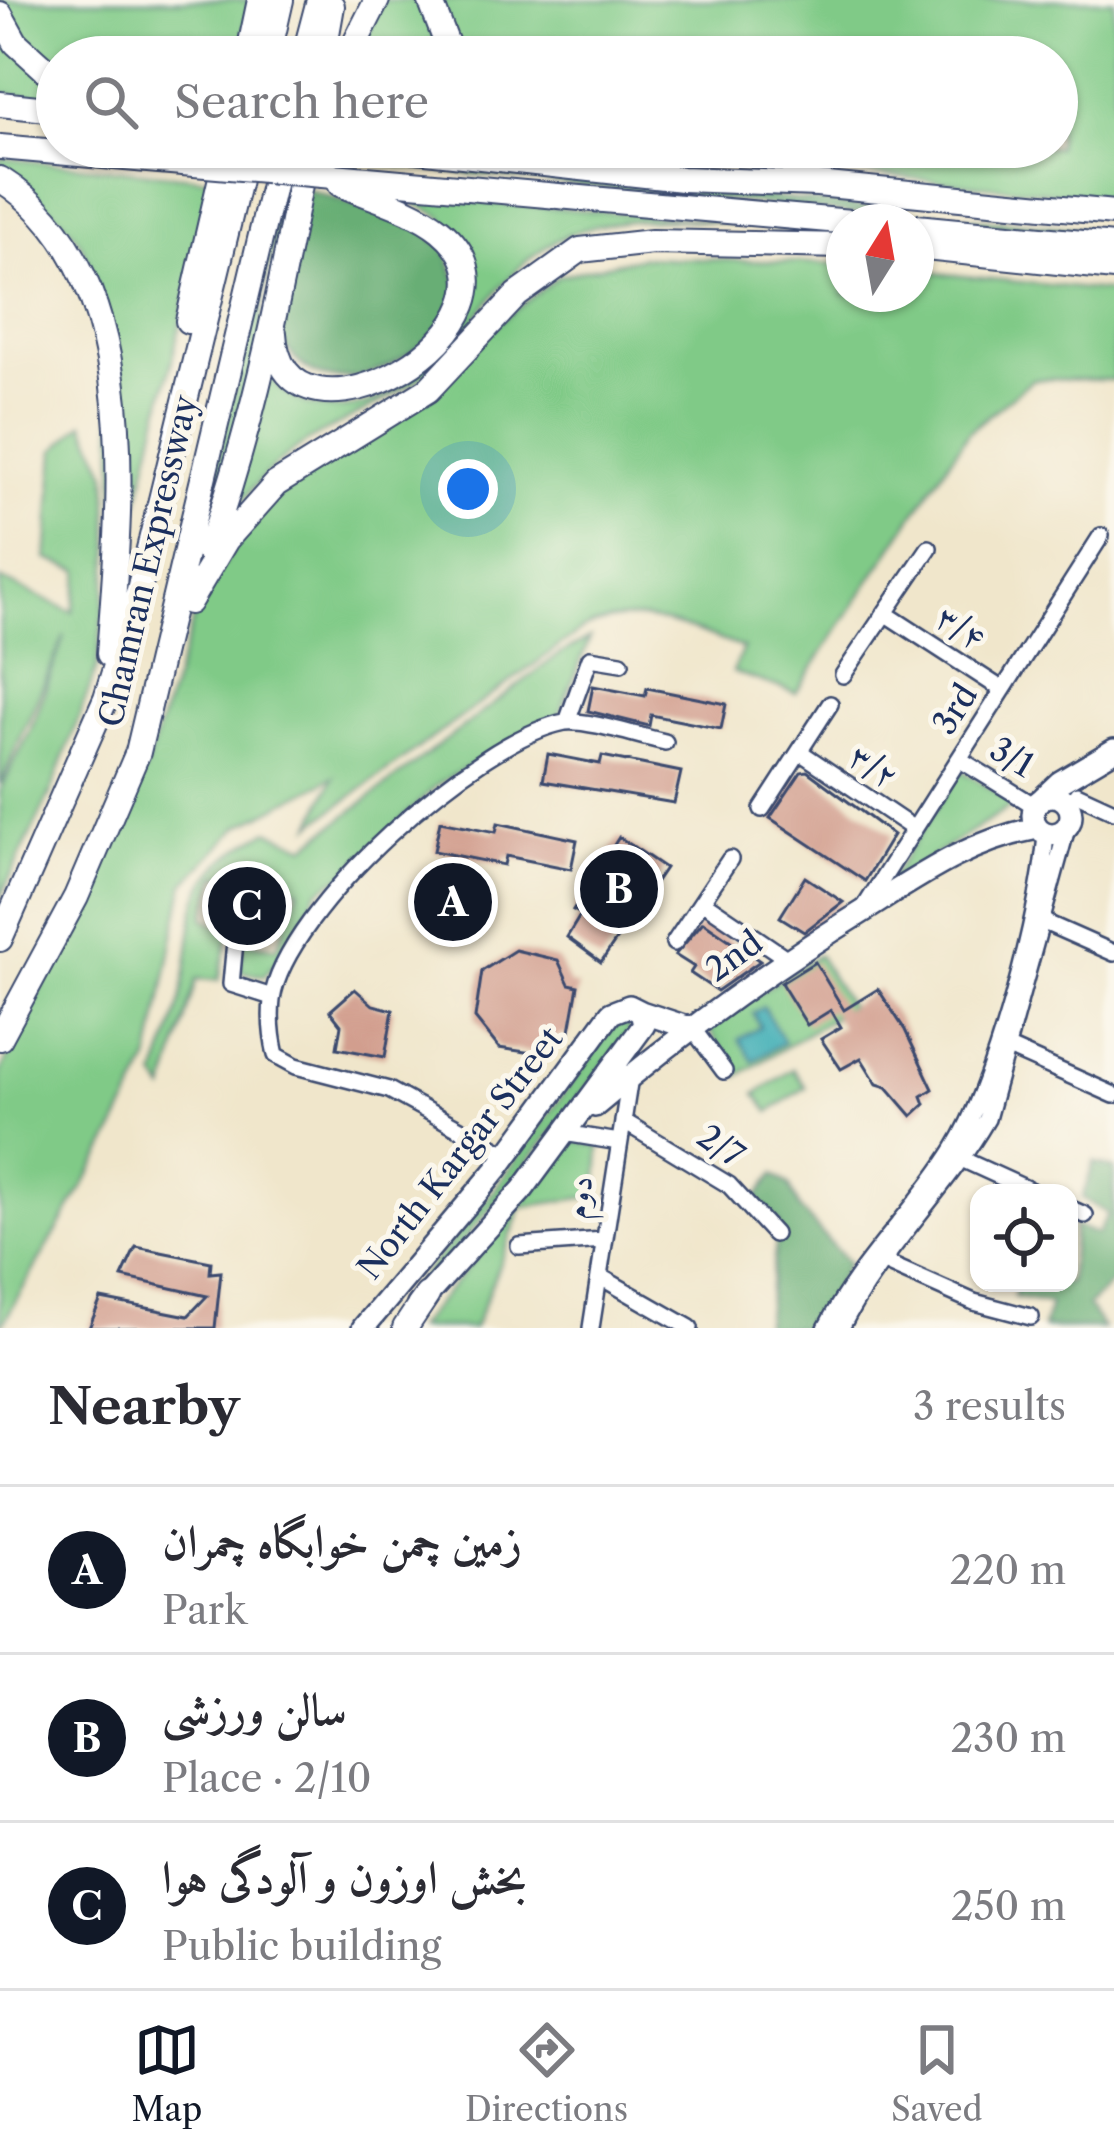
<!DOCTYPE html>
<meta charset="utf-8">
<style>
body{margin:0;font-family:"Libre Caslon Text",Amiri,serif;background:#f7f7f7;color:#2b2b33}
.controls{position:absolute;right:36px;bottom:36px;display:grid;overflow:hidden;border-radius:24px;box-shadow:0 3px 9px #0004}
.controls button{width:108px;height:108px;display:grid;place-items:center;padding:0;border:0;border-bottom:3px solid #e1e1e2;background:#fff;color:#2b2b33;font:60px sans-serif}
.compass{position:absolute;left:826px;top:204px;width:108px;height:108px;border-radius:50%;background:#fff;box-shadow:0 3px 9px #0004;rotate:11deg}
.you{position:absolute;left:468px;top:489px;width:42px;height:42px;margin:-30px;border:9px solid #fff;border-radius:50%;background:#1a73e8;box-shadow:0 0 0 18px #1a73e833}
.badge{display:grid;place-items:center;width:78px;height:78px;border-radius:50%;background:#111827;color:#fff;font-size:39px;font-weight:700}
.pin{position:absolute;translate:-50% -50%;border:6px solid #fff;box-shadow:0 3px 12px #0006}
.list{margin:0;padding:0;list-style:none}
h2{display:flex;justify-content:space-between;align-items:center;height:156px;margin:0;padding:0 48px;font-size:51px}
h2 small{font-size:39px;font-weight:400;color:#7c7c81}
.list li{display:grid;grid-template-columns:78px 1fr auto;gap:36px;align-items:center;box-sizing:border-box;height:168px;padding:0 48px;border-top:3px solid #e1e1e2}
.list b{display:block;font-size:45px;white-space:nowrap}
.list p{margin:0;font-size:39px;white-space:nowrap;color:#7c7c81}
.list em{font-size:39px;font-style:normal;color:#7c7c81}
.icon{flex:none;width:66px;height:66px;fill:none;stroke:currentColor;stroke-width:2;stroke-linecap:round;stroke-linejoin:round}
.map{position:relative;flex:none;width:1114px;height:1328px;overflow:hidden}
.search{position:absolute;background:#fff;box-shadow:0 3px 9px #0004;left:36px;right:36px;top:36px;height:132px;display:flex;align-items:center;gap:30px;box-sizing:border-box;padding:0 42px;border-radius:66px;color:#7c7c81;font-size:45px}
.sheet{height:660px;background:#fff}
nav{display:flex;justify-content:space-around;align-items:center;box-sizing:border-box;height:168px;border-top:3px solid #e1e1e2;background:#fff;font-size:33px;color:#7c7c81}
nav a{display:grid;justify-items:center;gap:6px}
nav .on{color:#111827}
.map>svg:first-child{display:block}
.green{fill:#80ca87;stroke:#4e7c72;stroke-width:3}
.forest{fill:#68ae74;stroke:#426e69;stroke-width:3}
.water{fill:#39abb3;stroke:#2a6d88;stroke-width:3}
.building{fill:#d29e8e}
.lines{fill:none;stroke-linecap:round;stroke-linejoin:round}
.minor-casing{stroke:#3b4a6e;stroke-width:20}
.major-casing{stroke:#3b4a6e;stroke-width:26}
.highway-casing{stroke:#3b4a6e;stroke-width:28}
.minor{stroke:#fff;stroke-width:15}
.major{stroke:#fff;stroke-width:21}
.highway{stroke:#fff;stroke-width:24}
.highway-bridge-casing{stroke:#3b4a6e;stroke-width:28;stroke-linecap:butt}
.highway-bridge{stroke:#fff;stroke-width:24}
.labels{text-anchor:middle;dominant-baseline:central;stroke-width:10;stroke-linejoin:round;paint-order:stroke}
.street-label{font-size:33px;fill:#1b2f5e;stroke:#fbf7ec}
</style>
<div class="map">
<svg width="1114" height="1328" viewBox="0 0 1114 1328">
<rect width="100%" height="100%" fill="#fbf7ec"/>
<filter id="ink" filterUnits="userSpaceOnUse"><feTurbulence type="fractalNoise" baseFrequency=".00833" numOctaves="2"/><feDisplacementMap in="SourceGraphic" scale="24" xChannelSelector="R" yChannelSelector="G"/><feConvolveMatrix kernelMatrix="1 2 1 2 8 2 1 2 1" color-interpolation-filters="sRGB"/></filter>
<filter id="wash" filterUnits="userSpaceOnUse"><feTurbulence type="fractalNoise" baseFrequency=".004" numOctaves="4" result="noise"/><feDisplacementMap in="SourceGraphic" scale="48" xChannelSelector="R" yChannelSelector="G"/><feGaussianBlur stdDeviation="2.7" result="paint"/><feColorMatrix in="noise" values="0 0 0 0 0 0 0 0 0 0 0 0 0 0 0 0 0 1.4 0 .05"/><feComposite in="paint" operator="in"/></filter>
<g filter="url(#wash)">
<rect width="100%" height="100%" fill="#f0e6cb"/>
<!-- green -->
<path class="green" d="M0,0H251L239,57H57V74L5,15Z
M383,0H419L442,57H352Z
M439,0H1114V199L605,147H1057V57H462Z
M0,29L57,85V100L0,93Z
M0,158L215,179L118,587C113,504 120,302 77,238C58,210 27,192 0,171Z
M281,193L286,195C272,262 219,401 331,408C356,410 390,398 407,379C431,351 453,292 471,257L442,217L402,196L844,230V236C766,230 653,206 579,231C513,253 485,313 440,360C404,396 350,416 307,442C253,475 221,528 189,580Z
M641,257L844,264V294H916V271L1114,292V380L1033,379L969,431L796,693L733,672L743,648C687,629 639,603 583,629L312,825L334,777L238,827L184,885L150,1059L109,1142L0,1328V1073L145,770L200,600L258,511L559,276Z
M84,423L107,473L110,552L97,668L51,792L0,898V791L31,729L65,635L0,785V579L73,612L80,571L47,559L55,450Z
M590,638L559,715L438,784L344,875L317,891L292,944L264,976L239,971L245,941L277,948L299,889L217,876L204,918L230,931L219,980L197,979L165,1091L156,1077C165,1050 176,1023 182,995C199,908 179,878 268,831L306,846L558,655Z
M961,770L1015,804L885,887Z
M426,884L485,895L478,922L421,909Z
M818,955L850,1007L738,1076L707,1026Z
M622,1014L629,1019L628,1035L494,1205L387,1328H378L488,1198Z
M793,1069L806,1087L769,1112L756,1094Z
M575,1141L600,1147L597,1196L522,1207L474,1328H416Z"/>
<!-- forest -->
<path class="forest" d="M332,153L1114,232V240L331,160Z
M307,189L419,226L447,250L459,287C453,300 448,319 438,329C395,374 316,409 281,338Z
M1094,1162L1114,1169V1281L1088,1306L1103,1328H1043L1050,1304L1014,1297L1017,1283H1069L1074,1226L1097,1234L1108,1214L1082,1198Z
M774,1174L789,1185L800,1209L848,1263L815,1328H764L779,1223L756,1198Z"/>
<!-- water -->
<path class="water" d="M763,1007L784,1042L753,1061L739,1039L760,1027L753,1013Z"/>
<g id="blocks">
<!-- building -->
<path class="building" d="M593,686L645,696L647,688L726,704L721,729L651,715L649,726L588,711Z
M548,754L600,764L602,756L681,772L674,803L543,781Z
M807,771L893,835L865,881L770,818L801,772Z
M440,821L496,832L498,823L577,840L571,869L506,856L504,865L434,851Z
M619,837L665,868L601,962L567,937L581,914L573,910Z
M805,877L843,902L804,932L780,917Z
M703,922L760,961L717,991L690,973L694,967L675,955Z
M515,950L558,960L569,984L578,986L569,1036L560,1035L539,1054L499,1048L475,1018L482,971Z
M815,962L844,1010L878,989L905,1030L933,1089L922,1096L925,1104L912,1116L887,1087L877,1084L861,1058L841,1069L821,1039L841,1027L831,1010L807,1025L781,983Z
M355,989L373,1005L393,1010L385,1057L337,1048L341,1025L330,1011Z
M136,1247L211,1262L210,1273L221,1272L215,1328H89L101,1299L188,1316L207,1296L122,1277Z"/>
</g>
</g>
<g filter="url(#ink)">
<use href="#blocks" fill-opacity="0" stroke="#3b4a6e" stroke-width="3"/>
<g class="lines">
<defs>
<path id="minor" d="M886,614L1003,690
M843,675L929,548
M567,722L590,658L621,663
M800,752L914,829
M959,759L1035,806
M1077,794L1114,811
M762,809L830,704
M702,901L786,958
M864,908L1101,536
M1035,918L1114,953
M236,931L231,984L272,997
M674,943L730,859
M693,1029L724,1071
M1002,1045L1114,1095
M623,1121L729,1185L774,1234
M564,1133L619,1142
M508,1155L389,1090L296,1066L276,1055C272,1038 270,1018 272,1000C284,911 478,738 565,722C587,719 641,737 665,742
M957,1157L1036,1193
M1069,1208L1085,1215
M519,1246L604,1240
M877,1259L974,1302L1031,1317
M599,1276L690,1328
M591,1328L630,1077
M826,1328C860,1261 915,1212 954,1149C995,1083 1040,913 1046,834
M841,1328C879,1252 944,1193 987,1119L1067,828"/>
<path id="major" d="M1033 815a19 19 0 1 1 38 0a19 19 0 1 1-38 0Z
M1043,798L1060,782L1114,750
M641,1012L693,1029
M595,1106C680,1034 770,969 864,911C921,875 971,840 1038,828
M363,1328L497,1169L611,1013L629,1006L641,1012L644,1025L523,1189L418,1305"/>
<path id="highway" d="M430,0L452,57
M0,14L16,43L57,80
M248,57L260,0
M268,57L281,0
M304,57L319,0
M323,57L332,6
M348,57L377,0
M0,104L57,110
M0,147L159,161
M389,147L682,179L817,184L1114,213
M586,147L634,163
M322,175L851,222
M0,179C148,272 120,504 109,654
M916,227L1114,246
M916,247L1114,268
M188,321L228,147
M274,333C281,476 554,322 440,230C412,208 373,198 340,184
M208,552C255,421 282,284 307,147
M189,602L226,540L276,484L428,390L517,295L580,250L652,242L844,246
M0,939L106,698L138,594L247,147
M0,1038L76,897L138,752L282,147
M405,1328L427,1295"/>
</defs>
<!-- minor casing -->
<use href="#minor" class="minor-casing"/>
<!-- major casing -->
<use href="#major" class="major-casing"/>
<!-- highway casing -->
<use href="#highway" class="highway-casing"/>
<!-- minor -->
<use href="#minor" class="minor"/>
<!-- major -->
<use href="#major" class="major"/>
<!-- highway -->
<use href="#highway" class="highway"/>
<defs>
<path id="highway-bridge" d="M159,161L322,175"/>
</defs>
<!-- highway-bridge casing -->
<use href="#highway-bridge" class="highway-bridge-casing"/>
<!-- highway-bridge -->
<use href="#highway-bridge" class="highway-bridge"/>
</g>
</g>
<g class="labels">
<!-- street labels -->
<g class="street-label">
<text transform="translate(148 561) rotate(-77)">Chamran Expressway</text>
<text transform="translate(961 627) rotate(33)">۳/۴</text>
<text transform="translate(955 709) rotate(-57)">3rd</text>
<text transform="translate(1012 757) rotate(31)">3/1</text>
<text transform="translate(874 766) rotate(34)">۳/۲</text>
<text transform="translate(734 956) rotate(-36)">2nd</text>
<text transform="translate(721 1146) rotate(35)">2/7</text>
<text transform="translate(460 1153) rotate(-52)">North Kargar Street</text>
<text transform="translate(578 1197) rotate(-81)">دوم</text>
</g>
</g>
</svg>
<div class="controls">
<button><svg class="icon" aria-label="locate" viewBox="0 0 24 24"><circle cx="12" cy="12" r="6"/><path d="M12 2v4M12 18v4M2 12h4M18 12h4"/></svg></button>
</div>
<svg class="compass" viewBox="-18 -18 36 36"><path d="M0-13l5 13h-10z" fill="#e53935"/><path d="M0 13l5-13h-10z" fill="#7c7c81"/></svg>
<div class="you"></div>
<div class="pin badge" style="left:453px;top:902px">A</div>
<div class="pin badge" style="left:619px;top:889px">B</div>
<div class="pin badge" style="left:247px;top:906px">C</div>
<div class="search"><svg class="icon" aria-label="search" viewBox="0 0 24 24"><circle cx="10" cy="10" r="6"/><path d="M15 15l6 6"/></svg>Search here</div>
</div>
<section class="sheet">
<h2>Nearby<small>3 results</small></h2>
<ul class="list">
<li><span class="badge">A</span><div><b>زمین چمن خوابگاه چمران</b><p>Park</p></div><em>220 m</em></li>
<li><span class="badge">B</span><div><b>سالن ورزشی</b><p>Place · 2/10</p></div><em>230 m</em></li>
<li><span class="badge">C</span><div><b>بخش اوزون و آلودگی هوا</b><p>Public building</p></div><em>250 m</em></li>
</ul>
</section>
<nav>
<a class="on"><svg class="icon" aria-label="map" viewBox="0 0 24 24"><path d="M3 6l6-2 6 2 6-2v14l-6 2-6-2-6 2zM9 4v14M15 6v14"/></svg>Map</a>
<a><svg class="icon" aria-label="directions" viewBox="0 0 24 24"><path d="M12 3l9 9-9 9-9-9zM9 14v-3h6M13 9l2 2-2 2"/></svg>Directions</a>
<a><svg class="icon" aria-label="saved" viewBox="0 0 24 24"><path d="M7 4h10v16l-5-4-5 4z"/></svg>Saved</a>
</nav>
